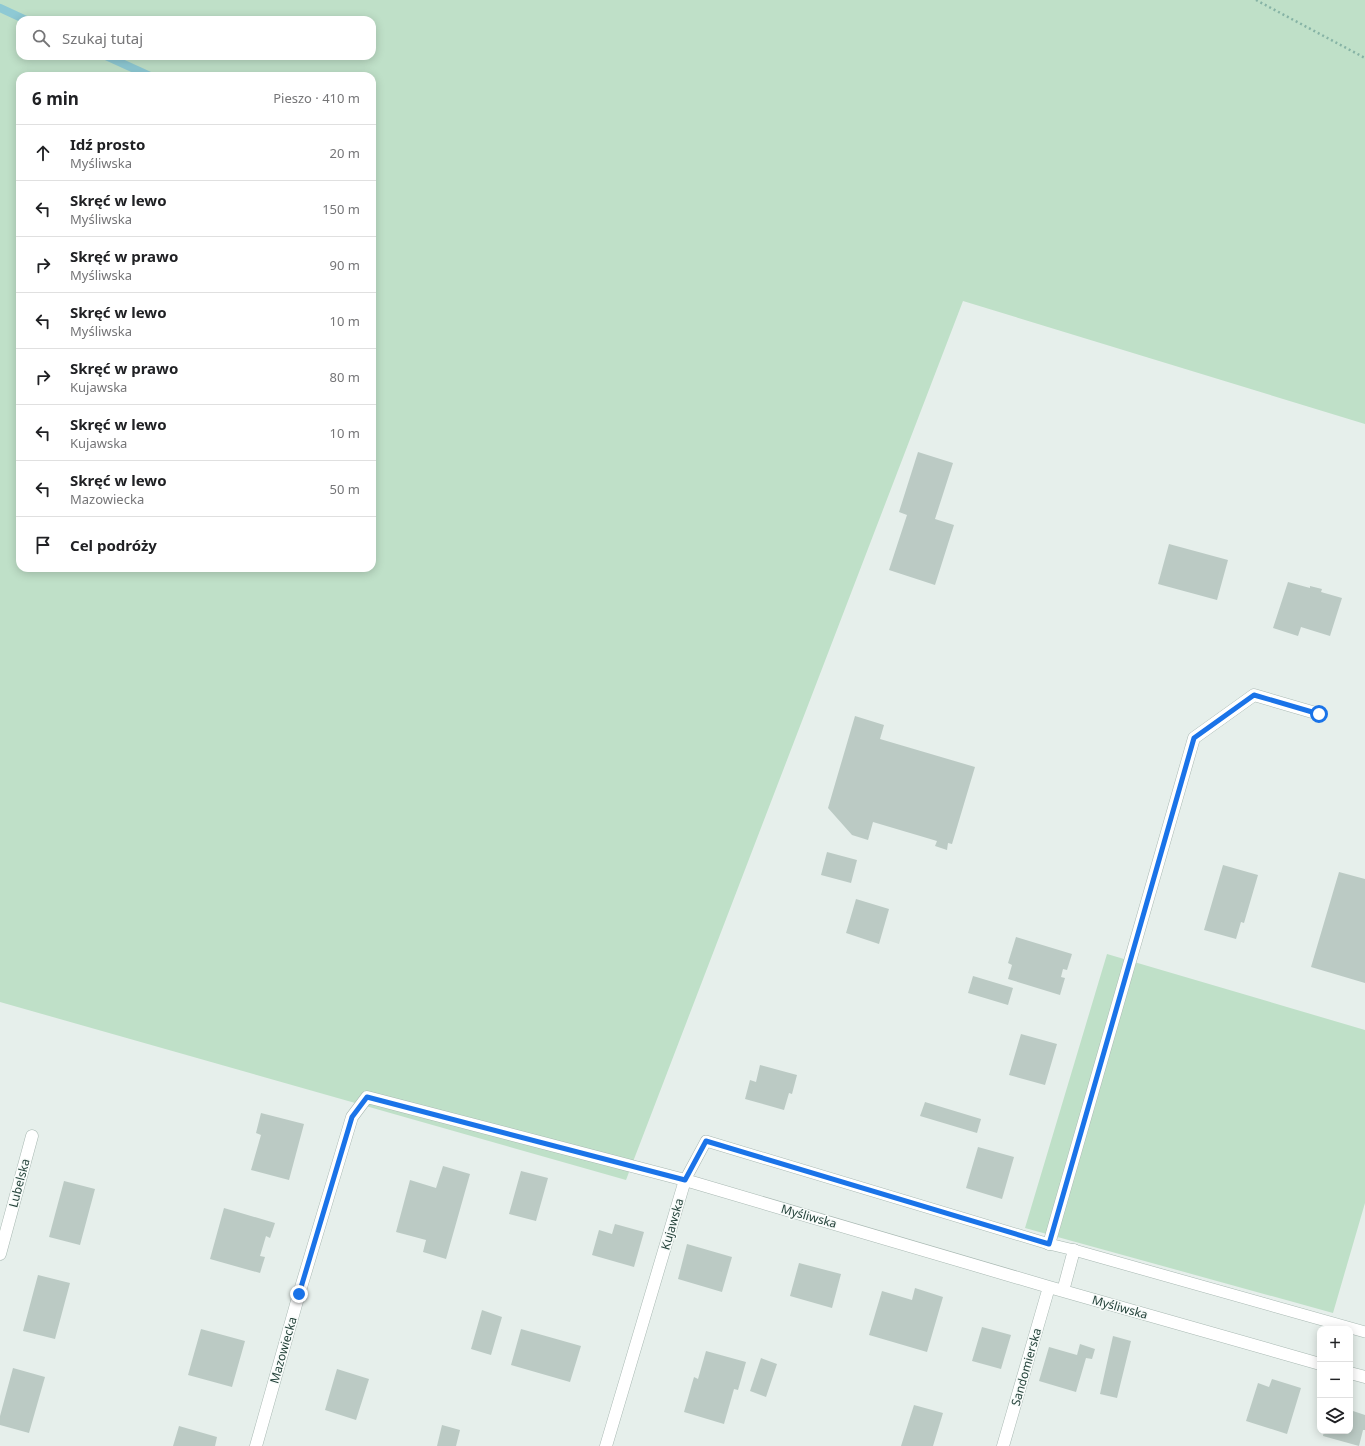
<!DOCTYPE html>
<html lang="pl">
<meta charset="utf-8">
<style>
body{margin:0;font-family:"Noto Sans",sans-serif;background:#f6f6f6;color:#202124}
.controls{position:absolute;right:12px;bottom:12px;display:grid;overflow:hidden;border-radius:8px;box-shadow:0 2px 10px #0003}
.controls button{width:36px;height:36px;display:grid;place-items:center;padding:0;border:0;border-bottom:1px solid #e0e0e0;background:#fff;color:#202124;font:20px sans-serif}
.stop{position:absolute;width:12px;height:12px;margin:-9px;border:3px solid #1a73e8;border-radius:50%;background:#fff}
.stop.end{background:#1a73e8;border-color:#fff;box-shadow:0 1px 4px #0008}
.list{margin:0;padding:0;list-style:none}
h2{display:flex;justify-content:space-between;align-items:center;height:52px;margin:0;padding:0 16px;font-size:17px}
h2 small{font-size:13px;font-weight:400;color:#757577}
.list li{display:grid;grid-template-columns:26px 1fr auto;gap:12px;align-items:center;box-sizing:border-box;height:56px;padding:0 16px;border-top:1px solid #e0e0e0}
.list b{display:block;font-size:15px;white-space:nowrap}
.list p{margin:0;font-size:13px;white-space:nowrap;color:#757577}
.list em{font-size:13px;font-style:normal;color:#757577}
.icon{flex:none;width:22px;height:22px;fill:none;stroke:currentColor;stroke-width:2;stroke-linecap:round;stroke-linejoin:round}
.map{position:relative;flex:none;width:1365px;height:1446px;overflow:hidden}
.search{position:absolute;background:#fff;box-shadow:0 2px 10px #0003;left:16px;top:16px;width:360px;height:44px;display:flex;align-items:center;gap:10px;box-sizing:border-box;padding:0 14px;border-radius:12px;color:#757577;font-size:15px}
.panel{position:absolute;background:#fff;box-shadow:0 2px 10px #0003;left:16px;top:72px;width:360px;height:500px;border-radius:12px}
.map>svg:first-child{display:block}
.green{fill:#bfe0c8;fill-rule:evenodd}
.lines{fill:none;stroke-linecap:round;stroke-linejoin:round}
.stream{stroke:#8ec9d4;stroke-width:8}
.building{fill:#bbcac4}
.lane-casing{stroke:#a8b8b2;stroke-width:12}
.street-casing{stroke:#a8b8b2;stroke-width:13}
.path{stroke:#86b3a5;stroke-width:2.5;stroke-dasharray:2 3;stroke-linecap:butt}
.lane{stroke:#fff;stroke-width:11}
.street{stroke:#fff;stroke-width:12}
.route{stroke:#1a73e8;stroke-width:5}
.labels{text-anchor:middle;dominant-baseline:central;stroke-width:3;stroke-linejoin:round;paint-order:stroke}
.street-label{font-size:12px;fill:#24423a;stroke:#f7fbf9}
</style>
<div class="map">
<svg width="1365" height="1446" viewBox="0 0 1365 1446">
<rect width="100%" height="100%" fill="#e6efeb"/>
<!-- green -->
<path class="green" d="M0,0H1365V424L963,301L626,1180L0,1002ZM20,20H372V56H20ZM20,76H372V568H20Z
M1107,954L1365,1030V1203L1333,1313L1025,1228Z"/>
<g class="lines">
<!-- stream -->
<path class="stream" d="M0,8L26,20
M106,56L150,76"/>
</g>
<!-- building -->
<path class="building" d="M918,452L953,463L935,519L954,525L935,585L889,570L907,515L899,512Z
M1169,544L1228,560L1217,600L1158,584Z
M1288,582L1310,588V586L1322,589L1321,592L1342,598L1330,636L1301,627L1298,636L1273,628Z
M855,716L884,725L880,739L975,767L952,844L948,843L947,850L935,846L937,841L873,822L868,840L852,835L828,808Z
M827,852L857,860L851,883L821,875Z
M1223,865L1258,875L1244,923L1241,922L1236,939L1204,930Z
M1339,872L1365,879V983L1311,967Z
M856,899L889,909L879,944L846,933Z
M1016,937L1072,954L1067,970L1063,969L1061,977L1065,978L1060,995L1008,979L1012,965L1008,963Z
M973,976L1013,988L1008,1005L968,993Z
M1021,1034L1057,1044L1045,1085L1009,1075Z
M760,1065L797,1075L792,1094L789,1093L784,1110L745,1099L750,1080L756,1082Z
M925,1102L981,1119L977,1133L920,1116Z
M261,1113L304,1124L289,1180L251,1170L261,1135L256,1133Z
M978,1147L1014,1157L1002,1199L966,1188Z
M443,1166L470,1174L446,1259L423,1252L426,1240L396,1232L410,1180L436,1188Z
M521,1171L548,1178L536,1221L509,1214Z
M64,1181L95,1189L80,1245L49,1237Z
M224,1208L275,1223L270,1238L266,1236L260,1256L265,1257L260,1273L210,1259Z
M615,1224L644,1232L634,1267L592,1255L599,1230L612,1234Z
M687,1244L732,1257L722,1292L678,1279Z
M799,1263L841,1274L832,1308L790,1296Z
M38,1275L70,1283L55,1339L23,1331Z
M915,1288L943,1297L927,1352L869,1335L882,1291L912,1300Z
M482,1310L502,1317L491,1355L471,1349Z
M982,1327L1011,1335L1001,1369L972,1361Z
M201,1329L245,1341L232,1387L188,1375Z
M521,1329L581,1346L570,1382L511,1365Z
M1113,1336L1131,1341L1117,1398L1100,1394Z
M1080,1344L1095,1349L1092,1359L1086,1358L1076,1392L1039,1381L1049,1347L1077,1355Z
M706,1351L746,1362L738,1390L734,1389L724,1424L684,1412L694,1377L698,1379Z
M761,1358L777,1364L766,1397L750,1391Z
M13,1368L45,1377L29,1433L0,1425V1416Z
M337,1369L369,1379L356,1420L325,1410Z
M1272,1379L1301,1388L1287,1434L1246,1421L1258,1383L1269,1387Z
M914,1405L943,1413L933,1446H901Z
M1350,1410L1365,1415V1430H1363L1359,1446L1323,1436L1324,1431H1350Z
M442,1425L460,1430L456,1446H437Z
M179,1426L217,1437L215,1446H173Z"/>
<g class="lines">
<defs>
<path id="lane" d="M685,1180L706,1141L1049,1244L1074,1250L1365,1332"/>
<path id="street" d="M1049,1244L1194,738L1254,695L1319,714
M0,1254L32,1136
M1063,1291L1074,1250
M1350,1373L1365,1377
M256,1446L299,1294L352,1117L367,1097L685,1180L1049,1287L1320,1364
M606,1446L685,1180
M1003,1446L1049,1287"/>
</defs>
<!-- lane casing -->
<use href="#lane" class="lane-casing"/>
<!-- street casing -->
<use href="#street" class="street-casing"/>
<!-- path -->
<path class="path" d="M1256,0L1365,58"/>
<!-- lane -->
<use href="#lane" class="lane"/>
<!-- street -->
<use href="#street" class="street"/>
</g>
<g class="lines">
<!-- route -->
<path class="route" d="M299,1294L352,1117L367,1097L685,1180L706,1141L1049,1244L1194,738L1254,695L1319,714"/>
</g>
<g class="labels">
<!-- street labels -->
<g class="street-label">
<text transform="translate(19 1183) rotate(-75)">Lubelska</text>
<text transform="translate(809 1216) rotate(16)">Myśliwska</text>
<text transform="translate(672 1224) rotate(-74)">Kujawska</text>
<text transform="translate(1120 1307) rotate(16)">Myśliwska</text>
<text transform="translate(283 1350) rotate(-74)">Mazowiecka</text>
<text transform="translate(1026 1367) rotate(-74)">Sandomierska</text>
</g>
</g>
</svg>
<div class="controls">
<button>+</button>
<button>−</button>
<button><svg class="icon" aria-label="layers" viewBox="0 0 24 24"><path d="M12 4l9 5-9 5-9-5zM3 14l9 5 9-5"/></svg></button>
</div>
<div class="stop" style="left:1319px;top:714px"></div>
<div class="stop end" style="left:299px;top:1294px"></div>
<div class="search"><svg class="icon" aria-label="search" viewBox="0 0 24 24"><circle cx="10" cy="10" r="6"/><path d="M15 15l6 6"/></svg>Szukaj tutaj</div>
<section class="panel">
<h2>6 min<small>Pieszo · 410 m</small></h2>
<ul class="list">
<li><svg class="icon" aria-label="ahead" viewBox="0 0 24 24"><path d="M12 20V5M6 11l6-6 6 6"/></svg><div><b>Idź prosto</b><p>Myśliwska</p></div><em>20 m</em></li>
<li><svg class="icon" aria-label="left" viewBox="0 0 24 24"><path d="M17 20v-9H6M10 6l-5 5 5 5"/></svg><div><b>Skręć w lewo</b><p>Myśliwska</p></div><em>150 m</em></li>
<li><svg class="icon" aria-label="right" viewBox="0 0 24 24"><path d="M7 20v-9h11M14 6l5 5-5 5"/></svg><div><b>Skręć w prawo</b><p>Myśliwska</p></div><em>90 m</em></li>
<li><svg class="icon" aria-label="left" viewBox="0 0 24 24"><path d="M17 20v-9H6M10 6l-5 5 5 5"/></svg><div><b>Skręć w lewo</b><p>Myśliwska</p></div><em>10 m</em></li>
<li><svg class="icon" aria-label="right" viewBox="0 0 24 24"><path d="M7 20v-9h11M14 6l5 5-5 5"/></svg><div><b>Skręć w prawo</b><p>Kujawska</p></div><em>80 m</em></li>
<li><svg class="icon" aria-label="left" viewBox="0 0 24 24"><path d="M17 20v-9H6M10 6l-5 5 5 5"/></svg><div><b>Skręć w lewo</b><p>Kujawska</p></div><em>10 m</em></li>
<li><svg class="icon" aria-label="left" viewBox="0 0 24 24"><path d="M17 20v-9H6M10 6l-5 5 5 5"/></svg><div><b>Skręć w lewo</b><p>Mazowiecka</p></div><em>50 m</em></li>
<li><svg class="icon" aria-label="arrive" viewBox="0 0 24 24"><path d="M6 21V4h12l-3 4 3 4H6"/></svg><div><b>Cel podróży</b></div></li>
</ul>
</section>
</div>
